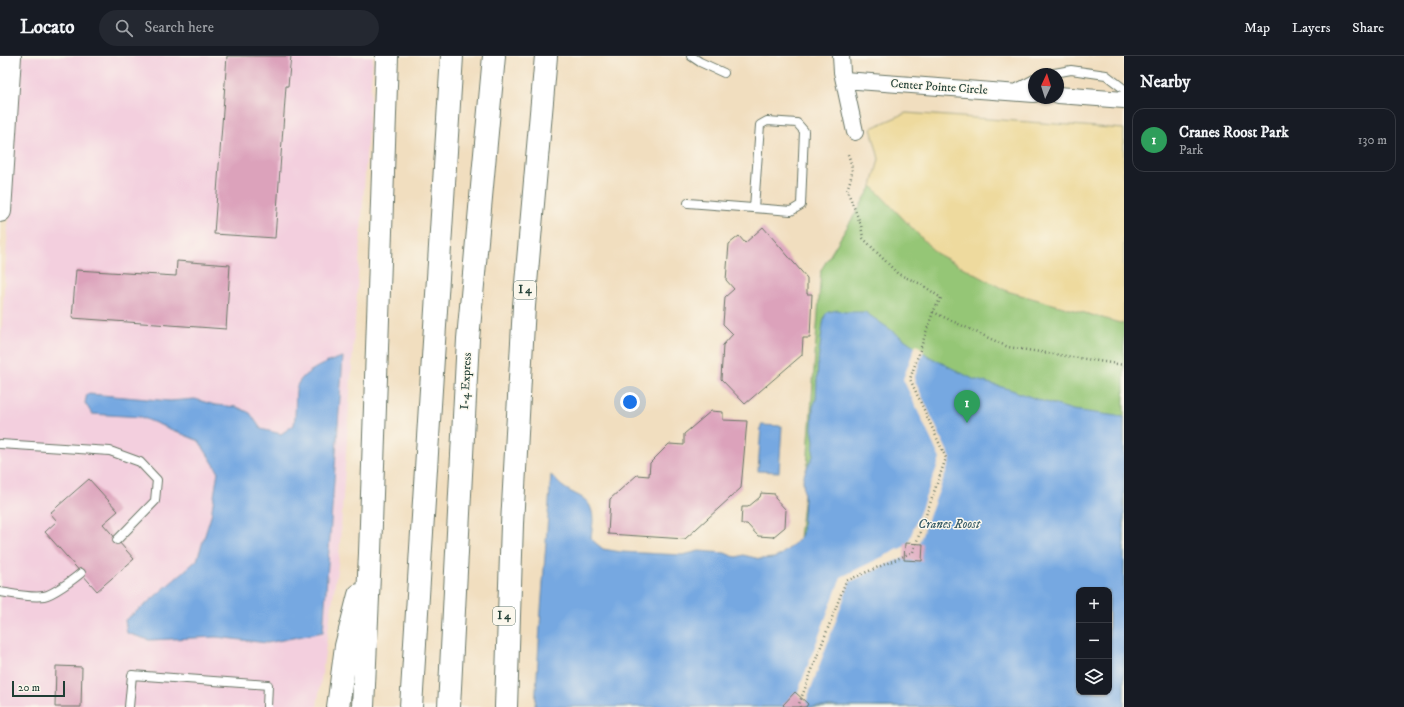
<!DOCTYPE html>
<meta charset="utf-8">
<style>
body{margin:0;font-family:"IM FELL DW Pica",serif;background:#242831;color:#f1f3f6}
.controls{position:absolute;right:12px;bottom:12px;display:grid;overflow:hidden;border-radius:8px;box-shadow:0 1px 3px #0004}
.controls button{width:36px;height:36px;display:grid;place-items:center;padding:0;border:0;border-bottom:1px solid #363941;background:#171b24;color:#f1f3f6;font:20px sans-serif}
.compass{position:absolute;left:1028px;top:12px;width:36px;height:36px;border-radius:50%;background:#171b24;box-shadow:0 1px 3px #0004;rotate:4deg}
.scale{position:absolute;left:12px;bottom:10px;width:53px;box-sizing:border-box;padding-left:4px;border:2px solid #1f3d34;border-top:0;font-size:11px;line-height:14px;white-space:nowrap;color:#1f3d34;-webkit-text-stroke:3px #fbf7ec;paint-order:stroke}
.you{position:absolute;left:630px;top:346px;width:14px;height:14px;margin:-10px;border:3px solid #fff;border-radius:50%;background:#1a73e8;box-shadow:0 0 0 6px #1a73e833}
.badge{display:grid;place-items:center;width:26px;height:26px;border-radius:50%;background:#d690ce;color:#fff;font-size:13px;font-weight:700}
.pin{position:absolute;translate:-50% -33px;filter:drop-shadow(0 1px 2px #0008)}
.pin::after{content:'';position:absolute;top:21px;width:14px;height:12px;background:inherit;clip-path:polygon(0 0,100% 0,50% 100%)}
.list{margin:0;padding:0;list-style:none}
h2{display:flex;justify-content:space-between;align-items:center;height:52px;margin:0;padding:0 16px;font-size:17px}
h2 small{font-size:13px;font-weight:400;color:#9ea1a6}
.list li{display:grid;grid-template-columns:26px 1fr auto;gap:12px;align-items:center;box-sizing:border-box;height:64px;margin:0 8px 8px;padding:0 8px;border:1px solid #363941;border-radius:12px}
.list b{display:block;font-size:15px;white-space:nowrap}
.list p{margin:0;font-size:13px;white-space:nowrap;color:#9ea1a6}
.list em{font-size:13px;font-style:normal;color:#9ea1a6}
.icon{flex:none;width:22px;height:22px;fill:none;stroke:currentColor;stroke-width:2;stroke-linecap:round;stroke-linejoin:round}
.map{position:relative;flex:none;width:1124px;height:651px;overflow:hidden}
header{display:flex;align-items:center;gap:24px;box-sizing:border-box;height:56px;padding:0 20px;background:#171b24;border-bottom:1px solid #363941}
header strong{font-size:19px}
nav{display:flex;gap:22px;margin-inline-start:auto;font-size:14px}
.search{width:280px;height:36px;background:#242831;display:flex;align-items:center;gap:10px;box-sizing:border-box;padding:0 14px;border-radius:22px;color:#9ea1a6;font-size:15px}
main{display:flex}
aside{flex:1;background:#171b24}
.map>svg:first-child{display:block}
.built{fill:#f3cfde}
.green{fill:#95c676;stroke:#5a8255;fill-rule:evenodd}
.sand{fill:#eeda9e;stroke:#868c69}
.water{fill:#76a8e1;stroke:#4a728a;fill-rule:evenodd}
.pier{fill:#f1debf}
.building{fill:#dca2bb}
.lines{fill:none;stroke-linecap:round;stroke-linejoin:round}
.lane-casing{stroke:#687565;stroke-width:10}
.street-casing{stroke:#687565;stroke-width:18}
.secondary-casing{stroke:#687565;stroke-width:24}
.highway-casing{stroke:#687565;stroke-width:24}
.path{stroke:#687565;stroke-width:2.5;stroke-dasharray:1 3;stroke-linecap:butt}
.lane{stroke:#fff;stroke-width:8}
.street{stroke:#fff;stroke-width:16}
.secondary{stroke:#fff;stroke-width:22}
.highway{stroke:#fff;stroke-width:22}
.labels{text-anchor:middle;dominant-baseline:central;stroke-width:3;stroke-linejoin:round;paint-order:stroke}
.shield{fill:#fbf7ec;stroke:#61756b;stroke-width:1}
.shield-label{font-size:11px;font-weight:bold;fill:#1f3d34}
.street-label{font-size:12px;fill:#1f3d34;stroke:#fbf7ec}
.water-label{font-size:13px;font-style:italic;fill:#395d68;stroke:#fbf7ec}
</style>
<header>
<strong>Locato</strong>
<div class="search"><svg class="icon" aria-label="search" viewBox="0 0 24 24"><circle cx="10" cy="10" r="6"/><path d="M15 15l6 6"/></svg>Search here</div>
<nav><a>Map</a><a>Layers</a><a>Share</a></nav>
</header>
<main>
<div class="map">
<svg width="1124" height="651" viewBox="0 0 1124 651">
<rect width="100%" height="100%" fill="#fbf7ec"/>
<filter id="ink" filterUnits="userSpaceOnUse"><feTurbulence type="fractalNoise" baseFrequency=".025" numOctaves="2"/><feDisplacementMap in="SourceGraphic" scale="8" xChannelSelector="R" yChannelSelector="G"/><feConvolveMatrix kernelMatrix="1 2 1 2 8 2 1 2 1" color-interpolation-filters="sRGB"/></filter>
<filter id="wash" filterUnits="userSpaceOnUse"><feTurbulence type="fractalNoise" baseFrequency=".012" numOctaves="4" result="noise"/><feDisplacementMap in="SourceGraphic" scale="16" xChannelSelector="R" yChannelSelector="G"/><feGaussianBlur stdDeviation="0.9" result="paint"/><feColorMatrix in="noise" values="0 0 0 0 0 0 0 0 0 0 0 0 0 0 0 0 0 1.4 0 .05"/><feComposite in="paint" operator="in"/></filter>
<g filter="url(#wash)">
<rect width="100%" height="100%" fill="#f1debf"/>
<!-- built -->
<path class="built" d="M19,0H373L339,501L317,651H0V296Z"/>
<!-- green -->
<path class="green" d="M872,130L936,197L1007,235L1124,268V651H748L799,482L807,412L821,214ZM1079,534H1109V636H1079Z"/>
<!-- sand -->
<path class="sand" d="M906,57L1124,73V268L1007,235L936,197L872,130L879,103L871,72Z"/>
<!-- water -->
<path class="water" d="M838,254L844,256H865L930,301L973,323L1009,333L1039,344L1073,354L1124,361V651H535L541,554L551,419C555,422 558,427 562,430C577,442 592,439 593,464C593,470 591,477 591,483L603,493L621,496L683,499L699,495L725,497L732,500L737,501L743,499L760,503L774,502L779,500L792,490L801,480L802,477L804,440L803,423L805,416L813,400L814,385L812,373L813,351L816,343L818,306L823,268L825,259L828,256ZM1079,534H1109V636H1079Z
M343,301L323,576L267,587L216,581L149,584L127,577L125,564L145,549L197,504L211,460L218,415L199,385L141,361L92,358L85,347L87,338L102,339L170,345L195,343L215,349L237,351L250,357L261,373L281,378L294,369C296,357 295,346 296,334C298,317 328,305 343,301Z
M761,369L782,370L779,416L758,415Z"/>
<!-- pier -->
<path class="pier" d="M916,288L924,294L914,323L951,403L919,487L922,505L904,504V501L850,526L806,646L808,648L806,651H785L783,649L795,636L797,638L841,521L905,490V487H908L940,403L903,323Z"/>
<g id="blocks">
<!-- building -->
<path class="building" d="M227,0H291L288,30H286L275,182L214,178Z
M763,171L807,222V238H812L810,282H803L802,299L745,348L721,323L723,289L733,278L723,268L725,241L734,233L726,224L729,188L739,180L745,187Z
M177,205L230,209L226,273L72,262L76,214L176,220Z
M711,355L723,356V364L747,365L741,432L685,483L608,478L610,443L637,419L649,420L650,407L669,388L684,389V378Z
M89,423L118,455L103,468L134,503L97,535L45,476L57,465L50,457Z
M761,437L775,438V442L786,454L785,471L773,481L758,480L747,468H741L742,451H748L760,441Z
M905,487L923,488L922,505L904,504Z
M56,610L82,611L81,651H55Z
M795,636L808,648L806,651H785L783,649Z"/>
</g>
</g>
<g filter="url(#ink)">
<use href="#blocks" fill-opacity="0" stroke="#687565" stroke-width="1"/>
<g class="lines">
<defs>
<path id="lane" d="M691,0L700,6L724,17
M1049,18L1071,14L1106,19L1124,33
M1013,34L1034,23
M688,147L791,155L801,149L804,75L797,67L767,65L760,69L754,152
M0,388L110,395L140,406L157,424L155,445L117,484
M0,536C14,538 30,542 44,540C52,539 74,523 81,517
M129,651L132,619L268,629L267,651"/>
<path id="street" d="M841,0L842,16L855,76
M844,24L1034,38
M1058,39L1124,44"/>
<path id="secondary" d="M0,155L10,0"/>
<path id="highway" d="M338,651L346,590L359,539
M363,651L370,497L387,0
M411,651L452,0
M449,651L468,283L494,0
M506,651L512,468L524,250L546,0"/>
</defs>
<!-- lane casing -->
<use href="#lane" class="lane-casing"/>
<!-- street casing -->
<use href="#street" class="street-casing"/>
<!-- secondary casing -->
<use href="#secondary" class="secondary-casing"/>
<!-- highway casing -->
<use href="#highway" class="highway-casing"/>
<!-- path -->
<path class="path" d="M933,256L1008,291L1124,309
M800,651L799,648L846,525L913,496L946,402L910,323L933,256L941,242L921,228L898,218L863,182L861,169L847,134C853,117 854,113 847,96"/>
<!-- lane -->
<use href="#lane" class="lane"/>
<!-- street -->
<use href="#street" class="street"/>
<!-- secondary -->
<use href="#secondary" class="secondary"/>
<!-- highway -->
<use href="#highway" class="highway"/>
</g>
</g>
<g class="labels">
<!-- shield labels -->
<g class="shield">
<rect x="514" y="225" width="22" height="18" rx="3"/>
<rect x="493" y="551" width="22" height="18" rx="3"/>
</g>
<g class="shield-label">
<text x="525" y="234">I 4</text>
<text x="504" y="560">I 4</text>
</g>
<!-- street labels -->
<g class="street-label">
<text transform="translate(939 31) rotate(4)">Center Pointe Circle</text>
<text transform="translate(466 325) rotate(-87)">I-4 Express</text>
</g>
<!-- water labels -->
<g class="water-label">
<text x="949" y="468">Cranes Roost</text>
</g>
</g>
</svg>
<div class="controls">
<button>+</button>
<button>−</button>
<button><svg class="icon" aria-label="layers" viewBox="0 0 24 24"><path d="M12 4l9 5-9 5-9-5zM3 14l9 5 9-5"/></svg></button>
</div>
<svg class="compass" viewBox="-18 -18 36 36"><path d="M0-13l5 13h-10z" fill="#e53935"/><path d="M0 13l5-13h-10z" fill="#9ea1a6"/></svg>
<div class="scale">20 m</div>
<div class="you"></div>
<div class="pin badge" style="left:967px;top:367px;background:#2e9e5b">1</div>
</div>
<aside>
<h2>Nearby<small></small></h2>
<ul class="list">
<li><span class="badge" style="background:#2e9e5b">1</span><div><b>Cranes Roost Park</b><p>Park</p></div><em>130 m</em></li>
</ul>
</aside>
</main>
